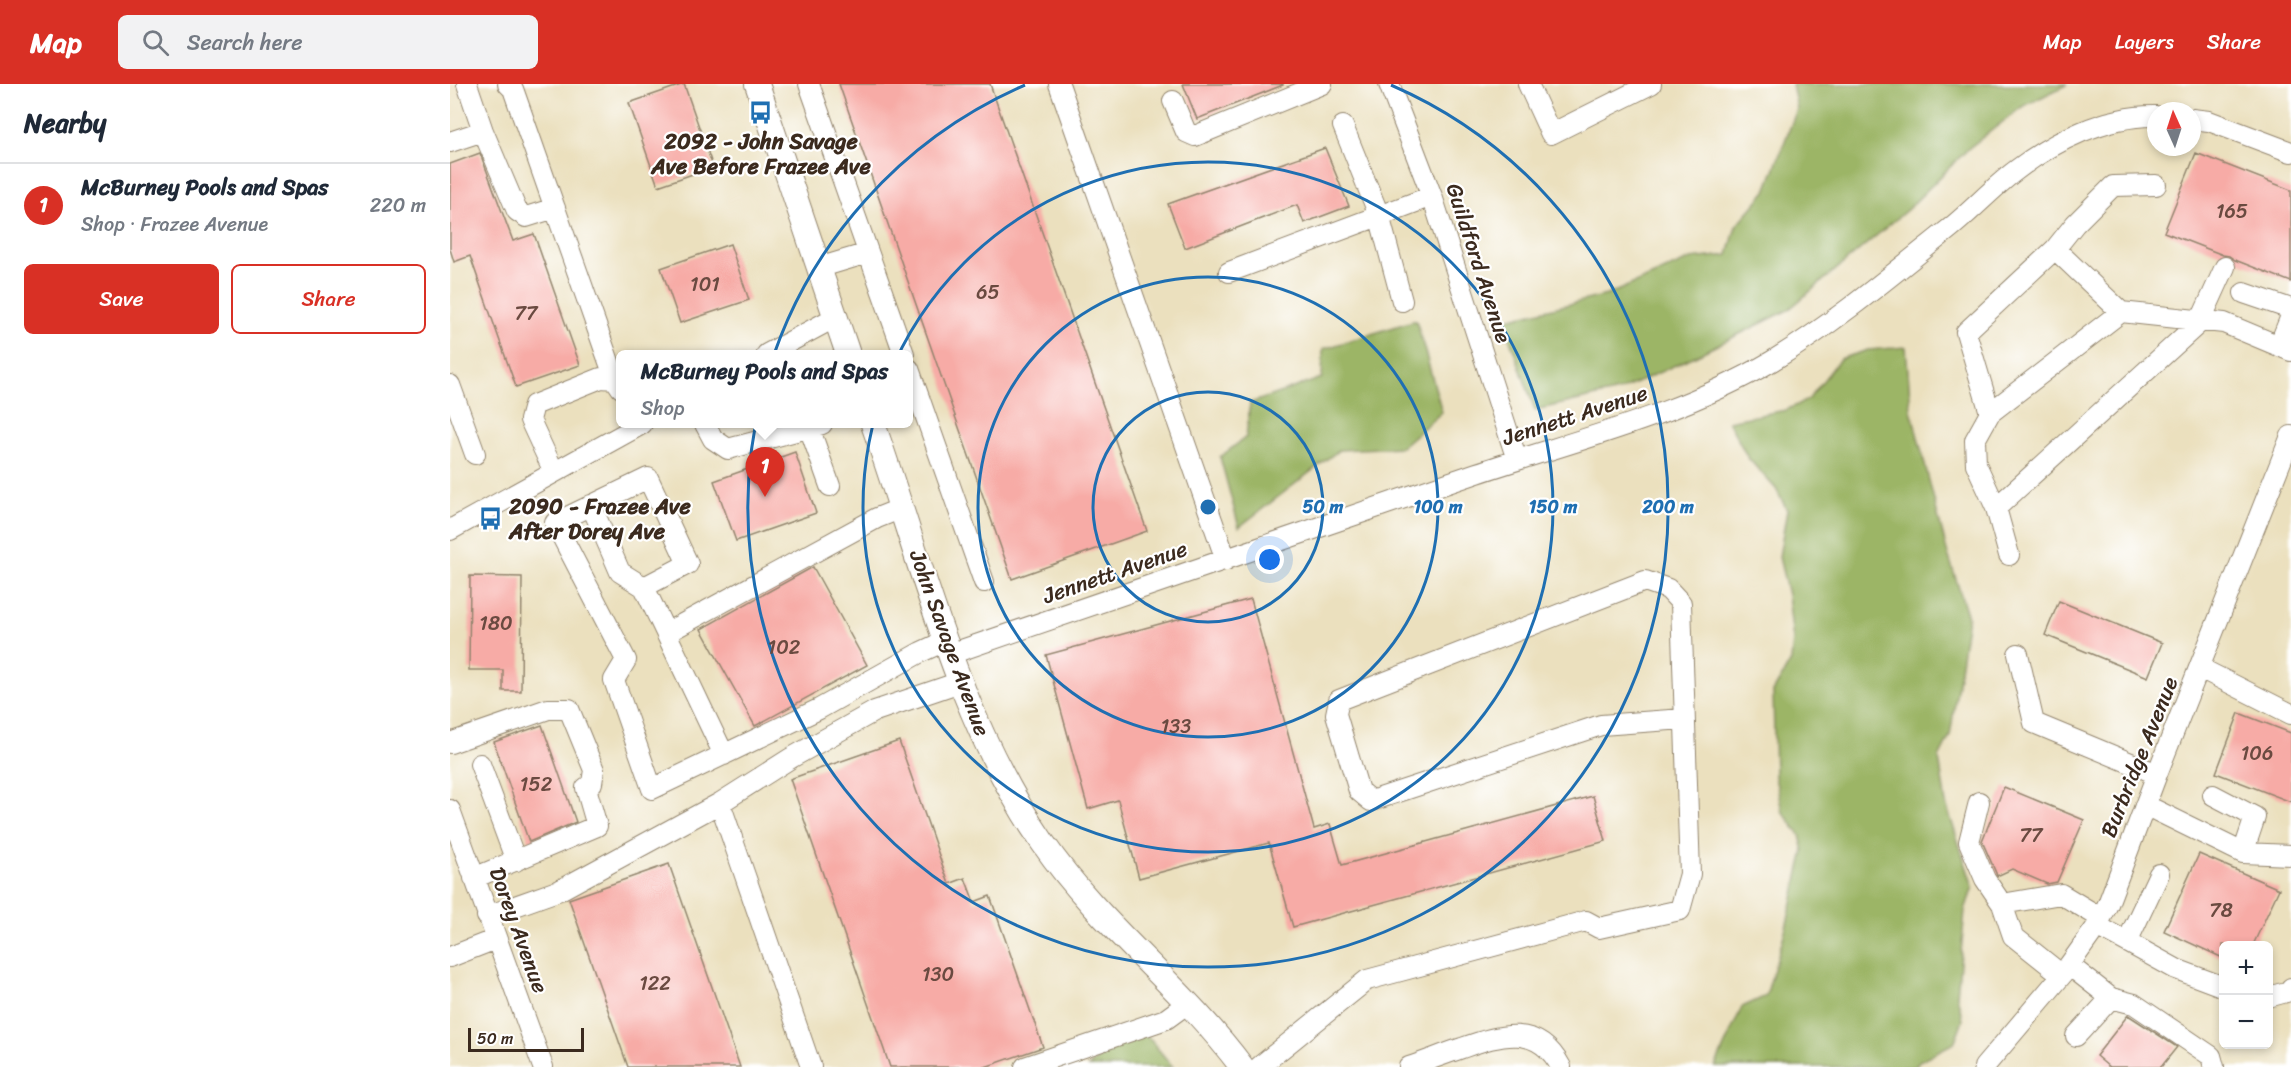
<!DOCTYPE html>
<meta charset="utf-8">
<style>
body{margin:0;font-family:Sriracha,sans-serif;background:#f2f2f3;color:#1f2937}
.controls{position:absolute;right:18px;bottom:18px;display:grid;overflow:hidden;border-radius:9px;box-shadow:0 3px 9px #0003}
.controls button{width:54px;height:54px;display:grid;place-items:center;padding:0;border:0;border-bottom:2px solid #e0e1e3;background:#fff;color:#1f2937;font:30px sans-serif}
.compass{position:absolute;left:1697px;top:18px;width:54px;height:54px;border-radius:50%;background:#fff;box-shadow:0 3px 9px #0003;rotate:357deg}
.scale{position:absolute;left:18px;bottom:15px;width:116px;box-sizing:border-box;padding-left:6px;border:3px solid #3b2a1e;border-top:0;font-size:16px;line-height:21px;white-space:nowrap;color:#3b2a1e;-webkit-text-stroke:4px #fff;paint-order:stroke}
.you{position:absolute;left:820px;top:476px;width:21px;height:21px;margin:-15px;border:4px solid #fff;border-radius:50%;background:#1a73e8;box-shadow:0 0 0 9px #1a73e833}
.badge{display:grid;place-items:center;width:39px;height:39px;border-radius:50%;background:#d93025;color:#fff;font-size:20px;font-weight:700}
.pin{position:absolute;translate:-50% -50px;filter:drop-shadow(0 2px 3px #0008)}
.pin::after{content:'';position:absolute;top:32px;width:21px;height:18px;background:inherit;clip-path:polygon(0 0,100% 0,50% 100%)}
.popup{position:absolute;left:166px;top:266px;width:297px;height:78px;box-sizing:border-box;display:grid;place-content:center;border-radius:9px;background:#fff;filter:drop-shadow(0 2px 4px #0005);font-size:20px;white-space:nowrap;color:#747a83}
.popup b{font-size:22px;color:#1f2937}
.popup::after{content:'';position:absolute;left:50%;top:100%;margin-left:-12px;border:12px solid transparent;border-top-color:#fff}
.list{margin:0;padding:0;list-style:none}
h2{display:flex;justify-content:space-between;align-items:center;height:78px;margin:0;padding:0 24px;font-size:26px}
h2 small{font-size:20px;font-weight:400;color:#747a83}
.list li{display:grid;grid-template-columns:39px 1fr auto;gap:18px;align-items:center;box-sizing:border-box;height:84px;padding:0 24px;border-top:2px solid #e0e1e3}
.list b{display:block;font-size:22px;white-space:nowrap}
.list p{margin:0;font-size:20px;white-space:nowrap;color:#747a83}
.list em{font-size:20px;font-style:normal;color:#747a83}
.actions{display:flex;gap:12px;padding:18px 24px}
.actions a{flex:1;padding:14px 0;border:2px solid #d93025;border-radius:9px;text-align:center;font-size:21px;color:#d93025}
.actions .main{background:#d93025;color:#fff}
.icon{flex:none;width:33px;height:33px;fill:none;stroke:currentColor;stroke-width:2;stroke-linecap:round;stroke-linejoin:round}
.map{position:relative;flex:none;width:1841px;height:983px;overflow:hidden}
header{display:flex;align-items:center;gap:36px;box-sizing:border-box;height:84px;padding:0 30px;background:#d93025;color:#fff}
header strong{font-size:28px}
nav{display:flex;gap:33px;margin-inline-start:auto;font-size:21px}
.search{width:420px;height:54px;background:#f2f2f3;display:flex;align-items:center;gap:15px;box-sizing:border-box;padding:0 21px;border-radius:9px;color:#747a83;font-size:22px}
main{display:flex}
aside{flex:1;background:#fff}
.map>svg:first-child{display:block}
.forest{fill:#9cb566;stroke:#6c7042;stroke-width:1.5}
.building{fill:#f7aba6}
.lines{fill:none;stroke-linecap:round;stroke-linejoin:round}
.minor-casing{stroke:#93856e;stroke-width:22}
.major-casing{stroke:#93856e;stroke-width:26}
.minor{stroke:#fff;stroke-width:20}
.major{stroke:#fff;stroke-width:24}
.ring{fill:none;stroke:#1f6fb2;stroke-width:3}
.labels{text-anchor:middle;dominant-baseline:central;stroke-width:4.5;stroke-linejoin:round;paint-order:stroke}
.number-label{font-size:20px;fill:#6a4a40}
.poi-label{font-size:22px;font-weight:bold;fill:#3b2a1e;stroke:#fff}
.street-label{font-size:22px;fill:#3b2a1e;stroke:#fff}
.centre{fill:#1f6fb2;stroke:#fff;stroke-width:3}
.ring-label{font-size:18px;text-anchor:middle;font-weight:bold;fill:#1f6fb2;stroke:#fff;stroke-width:4.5;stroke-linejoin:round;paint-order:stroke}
</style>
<header>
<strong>Map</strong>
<div class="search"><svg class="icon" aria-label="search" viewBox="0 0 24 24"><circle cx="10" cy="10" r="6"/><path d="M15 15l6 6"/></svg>Search here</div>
<nav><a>Map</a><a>Layers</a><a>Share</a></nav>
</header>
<main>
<aside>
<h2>Nearby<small></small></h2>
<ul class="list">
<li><span class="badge">1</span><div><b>McBurney Pools and Spas</b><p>Shop · Frazee Avenue</p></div><em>220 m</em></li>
</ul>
<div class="actions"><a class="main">Save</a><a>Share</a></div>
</aside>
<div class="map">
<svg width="1841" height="983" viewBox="0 0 1841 983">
<rect width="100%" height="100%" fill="#fff"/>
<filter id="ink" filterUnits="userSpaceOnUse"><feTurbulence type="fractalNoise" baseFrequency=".0167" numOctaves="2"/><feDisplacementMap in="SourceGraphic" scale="12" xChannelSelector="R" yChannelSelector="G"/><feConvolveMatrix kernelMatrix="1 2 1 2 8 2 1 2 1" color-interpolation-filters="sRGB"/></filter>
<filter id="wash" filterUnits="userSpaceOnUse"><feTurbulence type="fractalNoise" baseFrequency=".008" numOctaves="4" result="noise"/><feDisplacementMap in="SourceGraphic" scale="24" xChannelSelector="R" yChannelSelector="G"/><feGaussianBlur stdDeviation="1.35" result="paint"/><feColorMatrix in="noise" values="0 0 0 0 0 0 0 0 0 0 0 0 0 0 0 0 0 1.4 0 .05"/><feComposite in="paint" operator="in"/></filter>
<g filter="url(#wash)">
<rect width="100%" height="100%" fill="#ebe0be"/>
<!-- forest -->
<path class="forest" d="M1342,0H1618L1572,23L1519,64L1458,125L1338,226L1245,272L1169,307L1085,326L1053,236L1157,211L1241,175L1278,171L1286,142L1316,107L1347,25Z
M966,236L992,328L951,363L889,366L789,443L770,373L796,353L800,319L872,294L873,265Z
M1456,263L1461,326L1497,467L1518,533L1500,652L1489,674L1496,720L1523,803L1515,826L1507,912L1513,936L1504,959L1469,977L1465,983H1265L1292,923L1316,912L1336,844L1354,767L1350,751L1332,727L1325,693L1323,608L1341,577L1343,556L1338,511L1329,473L1337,426L1326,405L1298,374L1278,337L1336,326L1358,316L1390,275L1418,266Z
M689,942L723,983H638Z"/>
<g id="blocks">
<!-- building -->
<path class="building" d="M234,0L263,83L208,102L179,19Z
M389,0H540L697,447L562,495Z
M733,0H833V1L747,35Z
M875,64L899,122L854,139L847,121L735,164L718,120Z
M30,69L63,157L84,150L130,281L66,303L20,172L4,178L0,165V80Z
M1746,69L1841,106V198L1785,176L1779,172L1773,171L1714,148Z
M280,160L299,216L230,239L211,184Z
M345,368L366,429L286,457L264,397Z
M363,483L417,581L305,642L251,545Z
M20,492L72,493L71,607H53V586H19Z
M801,515L864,745L880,740L892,781L1143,712L1156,757L843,843L819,759L689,794L668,716L638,725L596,571Z
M1609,517L1712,559L1698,593L1595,551Z
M1789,629L1841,649V718L1766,689Z
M92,641L126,738L79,758L44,658Z
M449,657L499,800L515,794L524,818L540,812L593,963L535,983H440L340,695Z
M1554,703L1634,736L1607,798L1597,800L1562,785L1547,792L1546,789L1532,757Z
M1749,770L1829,805L1803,861H1773V874L1714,847Z
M219,780L290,983H178L119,815Z
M1678,931L1727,963L1711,983H1659L1646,972Z"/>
</g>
</g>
<g filter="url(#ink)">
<use href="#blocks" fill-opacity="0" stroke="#93856e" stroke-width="1.5"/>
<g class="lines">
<defs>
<path id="minor" d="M17,0L33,47
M58,0L63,5L165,295
M359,0L454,270
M609,0L776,476
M939,0L983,115L1067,376
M1078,0L1101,50L1201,0
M723,17L736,48L745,52L872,0
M1742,35L1759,37L1841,68
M893,42L929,131L952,217
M0,58L33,47L67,127L76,133L105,124
M1706,101L1663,102L1625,140L1605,165L1671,228L1774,239L1841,267
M1605,165L1516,248L1540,329L1525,356L1526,380L1546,424L1750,238L1775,183
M368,184L418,169
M779,188L982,112
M1794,209L1841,225
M1829,262L1841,232
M317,270L384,234
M459,285L534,498
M0,301L25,370
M1540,329L1671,228
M255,340L263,355L278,365L372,340
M359,343L380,402
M104,388L80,336L84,321L151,294L165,295L171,304
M141,421L170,488L194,503
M1546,424L1559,471
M0,446L192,340
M216,549L194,503L238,480L198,394L105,439L176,576L164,596L202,705L369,625L471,568L495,557
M500,570C676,510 852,450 1027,389C1126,356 1231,331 1322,277C1383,240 1438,194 1494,149C1519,130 1540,106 1565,87C1604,57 1656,31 1706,32
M1568,570L1584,639L1707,690
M1750,584L1841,630
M0,659L98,625H119L144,686L142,699L136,704L147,742L24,794
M274,671L216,549L427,434L452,424
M30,680L66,777
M1529,718L1519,758L1535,795L1552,820L1611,810L1651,834
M270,719L361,983
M1695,721L1793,769L1805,733L1763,711
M0,726L93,983
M1793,769L1841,771
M1552,820L1563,852L1612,891
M37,832L110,806L270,719L341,674L425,627L510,598
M1647,842L1677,858L1709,790
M1677,858L1726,885L1774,903
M0,873L46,855
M1619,881L1661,914L1626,952
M1818,913L1840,907L1841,904
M1661,914L1684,920L1761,972L1764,983
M575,983L716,935L738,919
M809,983L917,896L1136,837L1149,844L1230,826L1240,790L1231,519L1218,505L1195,497L889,616L886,630L909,707L921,717L1151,641L1234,635
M959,983C977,977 994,970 1012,964C1051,950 1088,939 1111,983
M1534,983L1612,891L1647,842L1658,820L1707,690L1841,352"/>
<path id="major" d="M307,0L398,270
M423,340C473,481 507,634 593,759C650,842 732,902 792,983"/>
</defs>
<!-- minor casing -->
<use href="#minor" class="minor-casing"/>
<!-- major casing -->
<use href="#major" class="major-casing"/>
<!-- minor -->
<use href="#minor" class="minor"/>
<!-- major -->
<use href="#major" class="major"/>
</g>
</g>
<!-- distance rings -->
<g class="ring">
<circle cx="758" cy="423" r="115"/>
<circle cx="758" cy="423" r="230"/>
<circle cx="758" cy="423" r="345"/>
<path d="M941 1A460 460 0 1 1 575 1"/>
</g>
<!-- icons -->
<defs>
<symbol id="bus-bare" viewBox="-9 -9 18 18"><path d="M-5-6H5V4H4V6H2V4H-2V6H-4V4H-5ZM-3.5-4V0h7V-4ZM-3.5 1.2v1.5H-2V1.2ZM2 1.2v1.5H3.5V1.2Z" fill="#1f6fb2" stroke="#fff" stroke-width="2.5" paint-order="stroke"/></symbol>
</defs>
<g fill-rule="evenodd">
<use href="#bus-bare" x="294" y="12" width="33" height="33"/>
<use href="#bus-bare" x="24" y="418" width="33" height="33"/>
</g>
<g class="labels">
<!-- number labels -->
<g class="number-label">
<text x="1782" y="127">165</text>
<text x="255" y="200">101</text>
<text x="538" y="208">65</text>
<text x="76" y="229">77</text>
<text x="46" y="539">180</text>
<text x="334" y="563">102</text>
<text x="726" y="642">133</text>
<text x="1807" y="669">106</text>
<text x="86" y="700">152</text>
<text x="1581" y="751">77</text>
<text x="1771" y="826">78</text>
<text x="488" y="890">130</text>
<text x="205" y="899">122</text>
</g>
<!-- poi labels -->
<g class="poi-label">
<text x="311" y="57">2092 - John Savage<tspan x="311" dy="25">Ave Before Frazee Ave</tspan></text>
<text x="59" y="422" text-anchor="start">2090 - Frazee Ave<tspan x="59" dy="25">After Dorey Ave</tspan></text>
</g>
<!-- street labels -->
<g class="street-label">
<text transform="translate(1029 179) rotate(72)">Guildford Avenue</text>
<text transform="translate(1125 331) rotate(-18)">Jennett Avenue</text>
<text transform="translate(665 488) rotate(-19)">Jennett Avenue</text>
<text transform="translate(500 559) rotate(70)">John Savage Avenue</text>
<text transform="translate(1689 673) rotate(-68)">Burbridge Avenue</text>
<text transform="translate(69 846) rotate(70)">Dorey Avenue</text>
</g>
</g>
<circle cx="758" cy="423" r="9" class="centre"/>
<g class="ring-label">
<text x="873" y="429">50 m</text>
<text x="988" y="429">100 m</text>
<text x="1103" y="429">150 m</text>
<text x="1218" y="429">200 m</text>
</g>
</svg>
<div class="controls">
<button>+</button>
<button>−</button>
</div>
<svg class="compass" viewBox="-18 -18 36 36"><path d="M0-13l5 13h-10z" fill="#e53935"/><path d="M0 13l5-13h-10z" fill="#747a83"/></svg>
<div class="scale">50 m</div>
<div class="you"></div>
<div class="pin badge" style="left:315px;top:413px">1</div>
<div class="popup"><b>McBurney Pools and Spas</b>Shop</div>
</div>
</main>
